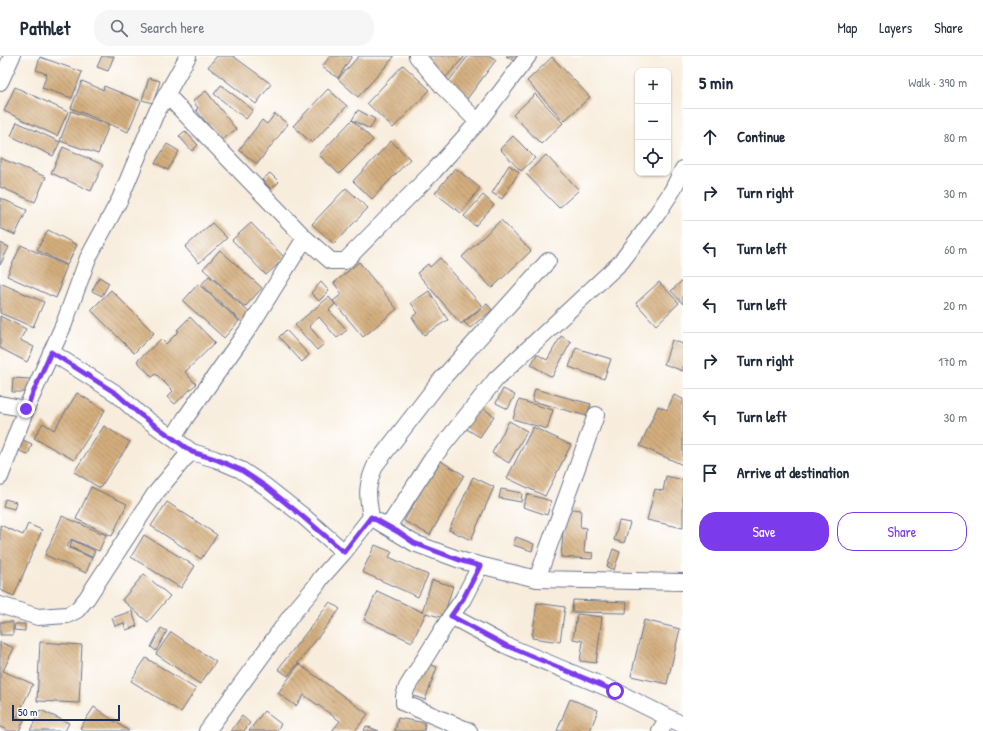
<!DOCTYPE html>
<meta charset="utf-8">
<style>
body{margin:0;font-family:"Patrick Hand",sans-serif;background:#f6f6f7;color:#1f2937}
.controls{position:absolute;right:12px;top:12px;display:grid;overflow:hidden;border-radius:8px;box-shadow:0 1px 3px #0004}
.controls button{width:36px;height:36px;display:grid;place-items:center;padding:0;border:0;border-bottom:1px solid #e0e1e3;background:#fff;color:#1f2937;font:20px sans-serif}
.scale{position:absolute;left:12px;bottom:10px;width:108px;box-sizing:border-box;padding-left:4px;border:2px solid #1b2f5e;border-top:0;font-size:11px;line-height:14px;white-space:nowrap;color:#1b2f5e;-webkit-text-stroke:3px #fff;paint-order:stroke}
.stop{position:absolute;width:12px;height:12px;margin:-9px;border:3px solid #7c3aed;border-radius:50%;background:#fff}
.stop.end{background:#7c3aed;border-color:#fff;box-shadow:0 1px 4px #0008}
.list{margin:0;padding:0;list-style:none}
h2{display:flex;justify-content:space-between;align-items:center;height:52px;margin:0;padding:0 16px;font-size:17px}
h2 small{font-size:13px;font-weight:400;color:#747a83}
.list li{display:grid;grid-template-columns:26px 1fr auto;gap:12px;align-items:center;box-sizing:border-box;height:56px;padding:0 16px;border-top:1px solid #e0e1e3}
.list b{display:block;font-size:15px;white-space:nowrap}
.list em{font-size:13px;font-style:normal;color:#747a83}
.actions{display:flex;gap:8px;padding:12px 16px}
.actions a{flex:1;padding:9px 0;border:1px solid #7c3aed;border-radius:16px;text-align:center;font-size:14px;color:#7c3aed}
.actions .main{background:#7c3aed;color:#fff}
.icon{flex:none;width:22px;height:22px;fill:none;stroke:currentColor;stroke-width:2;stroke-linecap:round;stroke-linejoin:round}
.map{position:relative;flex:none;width:683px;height:675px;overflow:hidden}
header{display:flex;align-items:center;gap:24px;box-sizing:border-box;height:56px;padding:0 20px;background:#fff;border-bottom:1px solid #e0e1e3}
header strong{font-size:19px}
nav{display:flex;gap:22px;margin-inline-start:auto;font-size:14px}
.search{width:280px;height:36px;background:#f6f6f7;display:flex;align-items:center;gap:10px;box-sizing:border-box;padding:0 14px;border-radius:16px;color:#747a83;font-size:15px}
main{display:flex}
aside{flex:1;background:#fff}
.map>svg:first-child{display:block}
.building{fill:url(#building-back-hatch)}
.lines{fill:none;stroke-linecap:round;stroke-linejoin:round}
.street-casing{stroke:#68728a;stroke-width:18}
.street{stroke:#fff;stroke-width:16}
.route{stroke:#7c3aed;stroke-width:5}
</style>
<header>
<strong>Pathlet</strong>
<div class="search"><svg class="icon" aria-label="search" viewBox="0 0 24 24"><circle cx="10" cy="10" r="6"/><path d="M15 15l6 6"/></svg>Search here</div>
<nav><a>Map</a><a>Layers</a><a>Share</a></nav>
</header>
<main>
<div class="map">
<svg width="683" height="675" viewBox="0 0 683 675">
<defs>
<pattern id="building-back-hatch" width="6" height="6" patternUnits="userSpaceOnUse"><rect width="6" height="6" fill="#d3ad7d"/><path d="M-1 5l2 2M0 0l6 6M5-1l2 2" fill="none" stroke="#aa8d6a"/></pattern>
</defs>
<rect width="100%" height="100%" fill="#fff"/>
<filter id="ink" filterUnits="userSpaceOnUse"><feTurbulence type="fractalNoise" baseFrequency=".025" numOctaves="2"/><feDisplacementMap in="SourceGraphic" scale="8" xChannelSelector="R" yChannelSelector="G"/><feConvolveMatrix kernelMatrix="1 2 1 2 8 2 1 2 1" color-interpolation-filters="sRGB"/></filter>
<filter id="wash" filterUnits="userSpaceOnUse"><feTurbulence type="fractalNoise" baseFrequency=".012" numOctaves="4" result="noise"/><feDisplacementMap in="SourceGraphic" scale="16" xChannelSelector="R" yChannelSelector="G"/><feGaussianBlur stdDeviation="0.9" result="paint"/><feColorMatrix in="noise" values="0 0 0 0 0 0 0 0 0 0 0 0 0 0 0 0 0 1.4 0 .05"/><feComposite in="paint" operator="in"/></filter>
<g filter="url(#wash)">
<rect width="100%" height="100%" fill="#f8eddd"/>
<g id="blocks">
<!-- building -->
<path class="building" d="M102,0H114L108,15L97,11Z
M217,0H233L271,28L256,48L208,11Z
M330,0H352L338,22L322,11Z
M359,0H392L394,1L358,41L338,23Z
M431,0H465L445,22L426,5Z
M468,0H490L496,4L467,43L446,29Z
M506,0H519L515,6Z
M40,1L82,16L72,42L42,32L47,18L36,14Z
M552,1L590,41L564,65L527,25Z
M403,9L430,34L393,72L367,47Z
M149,22L160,25L153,47L142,44Z
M82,25L103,34L104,30L141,45L128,76L71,52Z
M221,29L253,54L246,63L214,38Z
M15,31L68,56L57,80L4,55Z
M328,33L347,50L312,87L293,70Z
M206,35L236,73L221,85L196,54L198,52L193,45Z
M535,38L563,67L541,88L513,59Z
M358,54L375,63L370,73L352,64Z
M71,55L109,69L98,98L60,85Z
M275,58L288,68L257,108L239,94L262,64L267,68Z
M352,64L373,84L339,118L319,99Z
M17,66L60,86L53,100L11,80Z
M185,75L198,89L192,95L179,80Z
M513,80L535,102L521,115L500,93Z
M391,85L410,103L372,143L353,125Z
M167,88L179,95L168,114L155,107Z
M63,91L103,109L91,135L51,117Z
M546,99L579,134L559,152L526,118Z
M0,102L46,121L35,146L0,131Z
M509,109L519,116L502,143L492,137Z
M455,112L480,132L461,157L435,137Z
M270,117L279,126L271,133L262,124Z
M346,132L368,152L334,188L312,168Z
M483,139L494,149L475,170L464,160Z
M0,142L27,154L15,179L0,172Z
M501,164L531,195L492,232L462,201Z
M212,167L227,182L199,207L185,191Z
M251,167L285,202L266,219L232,184Z
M48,174L77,189L67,209L37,194Z
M0,187L9,191L0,209Z
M21,189L67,210L60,227L62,228L56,242L7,220Z
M220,194L262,232L245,251L203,213Z
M440,202L482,250L461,268L417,217L428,208L430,211Z
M359,206L397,253L363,281L333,245L342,238L334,227Z
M209,220L253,260L245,269L201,229Z
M99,221L109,227L102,240L92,235Z
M683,224V248L671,235Z
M321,226L329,235L319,245L311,237Z
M659,226L679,247L656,269L636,247Z
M0,227L44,246L33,271L0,257Z
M198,228L239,265L224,282L183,245Z
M111,234L154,277L134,297L91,254Z
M429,235L448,264L424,279L412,261L418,257L411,247Z
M329,241L335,248L329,254L347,274L337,282L319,261L309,270L324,288L317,294L295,269Z
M487,248L492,254L470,272L464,266Z
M0,260L26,273L20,284L34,291L27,306L0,292Z
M190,261L215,287L185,316L196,328L175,348L167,341L173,335L156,318L152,321L137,305L161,283L166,288L179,275L177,274Z
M286,274L309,299L302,306L279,281Z
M561,280L571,286L552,321L531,309L537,298L547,304Z
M672,284L683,288V315L664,308Z
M576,292L611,303L604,323L569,311Z
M13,322L31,323V336H12Z
M503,333L515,339L508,353L496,347Z
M535,333L591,348L587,360L532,345Z
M77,337L105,354L74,404L34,382L43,367L54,374Z
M674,339L683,343V409L640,390L658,350L667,354Z
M519,344L553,354L547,373L513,363Z
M480,350L494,360L480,381L465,372Z
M509,365L527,375L509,407L492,397Z
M104,370L130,386L100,432L74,416Z
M533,371L571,389L545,440L507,422Z
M23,384L32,388L28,399L18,394Z
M439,404L464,419L430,479L404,465Z
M666,420L683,424V472L647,464L655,433L663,435Z
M473,421L494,431L471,484L449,474Z
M91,431L127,448L112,480L76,463Z
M501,433L522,437L521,446L499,442Z
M527,438L551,445L547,459L523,451Z
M5,443L16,446L14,453L3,450Z
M167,446L217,479L201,503L151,470Z
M565,452L581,454L580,471L586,472L584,496L593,497L592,503L561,501Z
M62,460L106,479L99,495L71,483L67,491L92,502L86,517L45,499Z
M619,465L630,467L624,487L614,484Z
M28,468L42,474L14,540L0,534V469L23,479Z
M144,479L195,510L181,532L131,501Z
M516,481L534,488L532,495L513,489Z
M72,484L95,495L92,501L70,491Z
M375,489L392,496L389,501L428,519L418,541L362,516Z
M613,493L620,496L614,514L607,511Z
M144,518L170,540L148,566L122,544Z
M432,524L453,530L443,562L426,557L412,586L364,564L377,535L422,556Z
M573,544L627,546L626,557L572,556Z
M330,546L340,553L288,620L278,613Z
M537,547L565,551L560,586L532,582Z
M132,555L137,570L126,574L124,567L115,570L112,562Z
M577,558L602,561L596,607L580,605L583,585L573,583Z
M644,564L680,573L667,628L631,620Z
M0,566H13V579H0Z
M15,568H25V575L14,574Z
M161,572L167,575L156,595L151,591Z
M171,576L216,606L200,628L156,598Z
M0,586L14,592L3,615L33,628L17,661L24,664L19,675H9L0,671Z
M40,586L82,589L79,647L37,645Z
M146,602L196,633L181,656L131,625Z
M422,606L437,611L425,644L411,639Z
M299,608L368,658L355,675H332L340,665L304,639L296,650L278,637Z
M570,643L598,654L590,675H557Z
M94,651L129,675H84L80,672Z
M40,654L69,667L65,675H30Z
M264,655L281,668L276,675H249Z
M242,660L250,667L244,675H231Z
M398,662L425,667L424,675H395Z
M366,670L379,675H364Z"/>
</g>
</g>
<g filter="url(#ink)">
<use href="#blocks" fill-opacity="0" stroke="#68728a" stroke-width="1"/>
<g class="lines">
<defs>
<path id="street" d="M417,0L443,31L478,66
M0,26L12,0
M166,38L305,182L331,205H345L434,115L478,66L528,0
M51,296L117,338L138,357L192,396L215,403L241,414L265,430L302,459L344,496
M0,348L26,353
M173,382L186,361L249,272L305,182
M0,421L26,353L64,268L88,202L120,143L155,59L188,0
M379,466L414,487L463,505L537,523L683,526
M388,471L432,403L496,323L579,245L621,206L655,161L672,135L683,113
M480,510L463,543L451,560L505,589L615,635L683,669
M537,523L596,359
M0,549L38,561L67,559L77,554L87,542L155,438L184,403L192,396
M451,560L407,631L404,640V647L469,675
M207,675L293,557L315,531L321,522L344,496L371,461C367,439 366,429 376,408L440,325L548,205
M660,675L668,662"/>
</defs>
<!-- street casing -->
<use href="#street" class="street-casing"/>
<!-- street -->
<use href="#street" class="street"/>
</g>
</g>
<g class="lines" filter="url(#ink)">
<!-- route -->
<path class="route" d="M26,353L51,296L117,338L138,357L192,396L215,403L241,414L265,430L302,460L344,496L371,461L398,476L414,487L462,505L480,510L463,543L451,560L505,589L615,635"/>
</g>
</svg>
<div class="controls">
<button>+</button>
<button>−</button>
<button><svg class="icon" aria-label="locate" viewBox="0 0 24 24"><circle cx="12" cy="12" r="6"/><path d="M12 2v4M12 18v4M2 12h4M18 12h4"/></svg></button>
</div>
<div class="scale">50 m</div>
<div class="stop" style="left:615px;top:635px"></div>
<div class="stop end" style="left:26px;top:353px"></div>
</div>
<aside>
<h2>5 min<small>Walk · 390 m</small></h2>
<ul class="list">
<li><svg class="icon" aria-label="ahead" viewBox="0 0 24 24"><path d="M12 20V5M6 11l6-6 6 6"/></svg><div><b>Continue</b></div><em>80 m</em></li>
<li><svg class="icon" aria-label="right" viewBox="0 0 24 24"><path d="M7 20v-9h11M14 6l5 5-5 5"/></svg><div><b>Turn right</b></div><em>30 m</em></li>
<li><svg class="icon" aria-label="left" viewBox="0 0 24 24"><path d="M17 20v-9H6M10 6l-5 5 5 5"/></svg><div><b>Turn left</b></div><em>60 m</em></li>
<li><svg class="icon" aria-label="left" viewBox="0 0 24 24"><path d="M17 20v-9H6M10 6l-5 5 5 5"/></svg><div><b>Turn left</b></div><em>20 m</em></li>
<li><svg class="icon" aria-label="right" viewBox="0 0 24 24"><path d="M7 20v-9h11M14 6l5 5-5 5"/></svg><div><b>Turn right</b></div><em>170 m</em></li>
<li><svg class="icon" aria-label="left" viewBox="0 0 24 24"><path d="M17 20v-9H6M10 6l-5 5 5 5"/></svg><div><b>Turn left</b></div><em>30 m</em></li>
<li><svg class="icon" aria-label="arrive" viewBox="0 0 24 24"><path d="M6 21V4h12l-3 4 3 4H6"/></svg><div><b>Arrive at destination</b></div></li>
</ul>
<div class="actions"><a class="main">Save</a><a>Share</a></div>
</aside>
</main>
